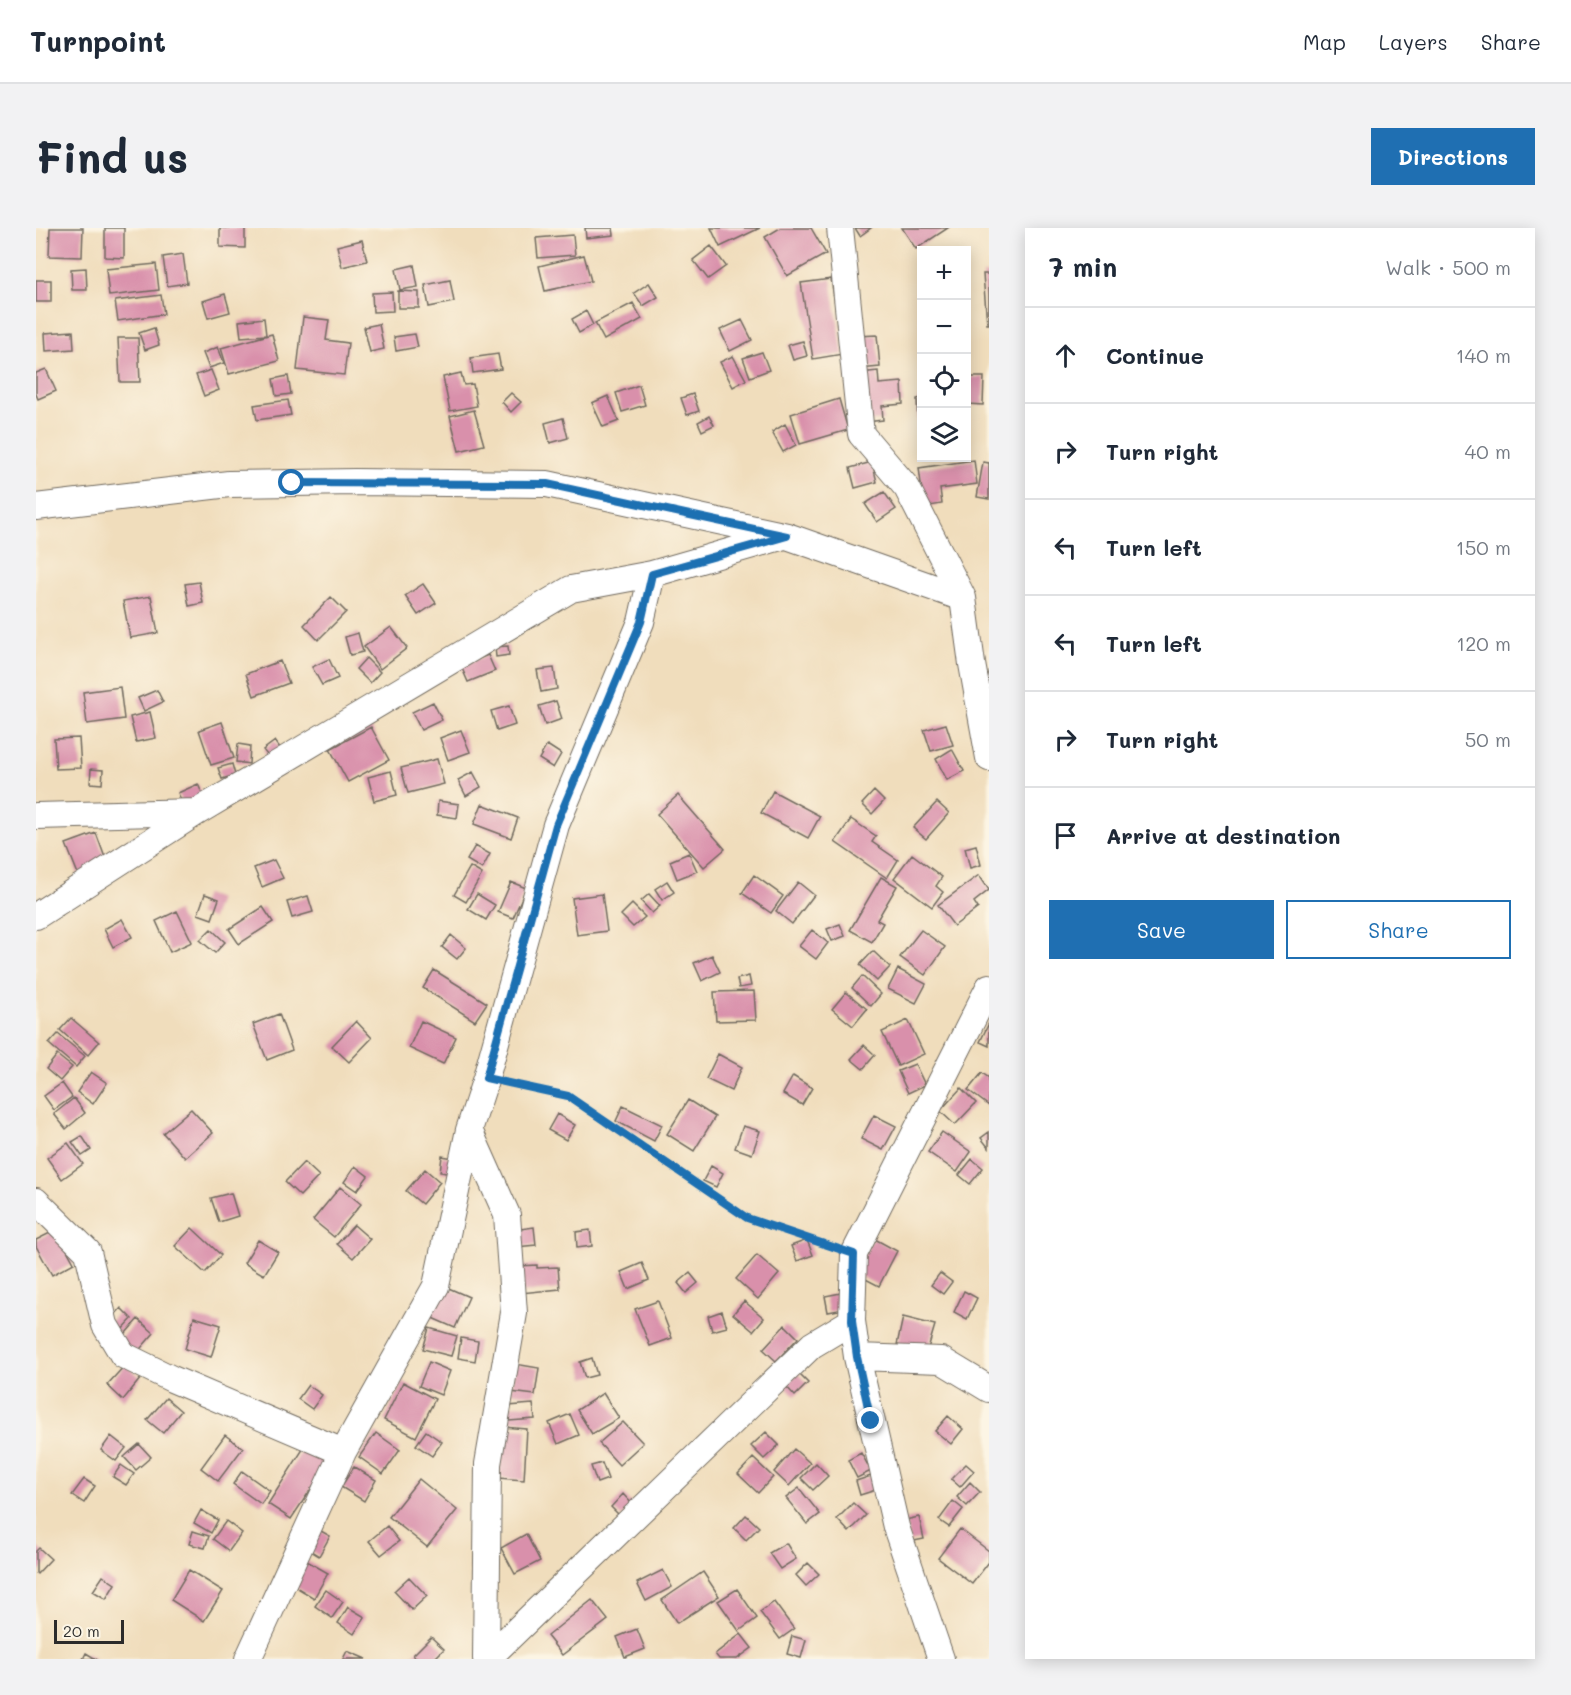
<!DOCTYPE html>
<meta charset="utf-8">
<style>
body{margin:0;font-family:Mali,sans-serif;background:#f2f2f3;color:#1f2937}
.controls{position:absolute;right:18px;top:18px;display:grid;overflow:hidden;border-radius:0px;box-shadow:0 3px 15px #0003}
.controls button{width:54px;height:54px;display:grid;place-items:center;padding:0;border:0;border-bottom:2px solid #e0e1e3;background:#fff;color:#1f2937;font:30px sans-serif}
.scale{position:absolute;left:18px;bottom:15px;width:70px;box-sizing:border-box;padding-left:6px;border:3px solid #2b2b2b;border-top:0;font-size:16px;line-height:21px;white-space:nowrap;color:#2b2b2b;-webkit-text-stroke:4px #fcf5e5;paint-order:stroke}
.stop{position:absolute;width:18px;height:18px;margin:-14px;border:4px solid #1f6fb2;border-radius:50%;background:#fff}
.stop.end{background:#1f6fb2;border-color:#fff;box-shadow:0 2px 6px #0008}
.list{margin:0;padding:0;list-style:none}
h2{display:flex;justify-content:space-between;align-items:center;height:78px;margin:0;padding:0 24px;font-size:26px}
h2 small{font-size:20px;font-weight:400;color:#747a83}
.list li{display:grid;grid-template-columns:39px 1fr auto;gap:18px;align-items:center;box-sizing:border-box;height:96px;padding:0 24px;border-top:2px solid #e0e1e3}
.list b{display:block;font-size:22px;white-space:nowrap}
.list em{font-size:20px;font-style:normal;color:#747a83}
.actions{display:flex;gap:12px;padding:18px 24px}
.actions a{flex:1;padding:14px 0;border:2px solid #1f6fb2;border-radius:0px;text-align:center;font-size:21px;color:#1f6fb2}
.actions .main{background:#1f6fb2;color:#fff}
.icon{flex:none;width:33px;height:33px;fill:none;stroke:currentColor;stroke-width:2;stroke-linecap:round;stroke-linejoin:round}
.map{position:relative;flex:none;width:953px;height:1431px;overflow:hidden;border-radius:0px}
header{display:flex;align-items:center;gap:36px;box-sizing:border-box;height:84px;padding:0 30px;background:#fff;border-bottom:2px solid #e0e1e3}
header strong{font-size:28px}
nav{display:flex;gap:33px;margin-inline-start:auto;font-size:21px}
.intro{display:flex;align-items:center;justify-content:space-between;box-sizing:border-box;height:144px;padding:0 36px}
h1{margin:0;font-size:42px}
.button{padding:15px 27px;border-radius:0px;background:#1f6fb2;color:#fff;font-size:21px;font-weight:700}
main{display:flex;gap:36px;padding:0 36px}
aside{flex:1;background:#fff;border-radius:0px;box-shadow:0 3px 15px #0003}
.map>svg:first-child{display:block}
.building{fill:#d990ab}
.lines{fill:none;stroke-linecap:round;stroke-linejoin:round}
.minor-casing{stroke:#70695e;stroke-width:28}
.path{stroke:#70695e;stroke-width:4;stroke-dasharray:4.5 4.5;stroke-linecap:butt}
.minor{stroke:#fff;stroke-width:26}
.route{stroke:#1f6fb2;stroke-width:8}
</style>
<header>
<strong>Turnpoint</strong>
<nav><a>Map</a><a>Layers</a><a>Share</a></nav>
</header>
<div class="intro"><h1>Find us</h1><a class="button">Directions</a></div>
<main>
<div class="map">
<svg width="953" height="1431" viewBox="0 0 953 1431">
<rect width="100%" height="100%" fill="#fcf5e5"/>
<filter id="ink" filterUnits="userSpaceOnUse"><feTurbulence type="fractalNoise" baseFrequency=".0167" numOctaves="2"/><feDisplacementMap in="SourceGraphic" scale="12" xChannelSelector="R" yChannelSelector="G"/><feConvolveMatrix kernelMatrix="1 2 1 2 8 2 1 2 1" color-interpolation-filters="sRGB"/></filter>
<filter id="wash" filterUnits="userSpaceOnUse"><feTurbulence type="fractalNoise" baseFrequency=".008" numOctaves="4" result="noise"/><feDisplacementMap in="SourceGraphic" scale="24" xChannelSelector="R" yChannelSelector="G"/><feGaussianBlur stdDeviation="1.35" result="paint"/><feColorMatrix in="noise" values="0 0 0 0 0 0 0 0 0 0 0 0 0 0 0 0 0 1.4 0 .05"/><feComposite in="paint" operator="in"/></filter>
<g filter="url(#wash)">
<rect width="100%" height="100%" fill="#f0ddbc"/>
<g id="blocks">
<!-- building -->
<path class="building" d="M14,0H47L46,29L13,28Z
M69,0H88V30L69,29Z
M184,0H209V20L184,19Z
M549,0H577L578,7L550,10Z
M675,0H724L684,19Z
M744,0H775L790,26L751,48L729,9Z
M819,0H835L824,8Z
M866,0H912L880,21Z
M537,7L539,27L502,30L500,10Z
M326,12L331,33L306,39L301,18Z
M675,18L690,38L672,51L657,32Z
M147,26L151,55L131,58L127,29Z
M548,27L555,53L509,63L503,38Z
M120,36L123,62L73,68L70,41Z
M378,37L382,59L364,62L360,41Z
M50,40L51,62H36L35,41Z
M947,46H953V96H951Z
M795,51L807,126L777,131L765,55Z
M0,52H15V74H0Z
M414,52L418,74L393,79L389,57Z
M613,55L622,69L607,78L598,65Z
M362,63L383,64V80H362Z
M356,64L357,83L337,84L336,65Z
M189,66L194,84L172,90L167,73Z
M125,67L128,86L82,93L79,73Z
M597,75L606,91L568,112L559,95Z
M550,83L557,97L543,105L536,91Z
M267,89L293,92L290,112L312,115L308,147L261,142Z
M228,90L230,107L205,109L203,93Z
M706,92L716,112L694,123L684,102Z
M343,96L348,121L334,124L328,99Z
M118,100L123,117L109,122L103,105Z
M37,103L38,121L10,123L9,105Z
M236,106L243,133L193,146L185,120Z
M379,106L382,119L360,123L358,109Z
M841,107L844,139L823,141L821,108Z
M82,110H102L104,154H84Z
M767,113L771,128L757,132L752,117Z
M182,119L188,135L173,140L167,125Z
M726,124L733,142L714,149L707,130Z
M462,126L465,141L437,145L435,130Z
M697,128L710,152L697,159L684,134Z
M10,141L20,163L2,171L0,166V145Z
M175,142L183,162L168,168L160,147Z
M842,143L843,156L866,154L867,176L846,178L847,192L830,194L824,145Z
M425,145L428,157L437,156L441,178L414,183L407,149Z
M252,148L255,166L240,168L237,151Z
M933,149H948L947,177L932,176Z
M603,157L609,177L586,184L580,165Z
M475,165L485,174L475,184L466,174Z
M657,166L663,183L651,187L645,170Z
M572,168L583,193L567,199L556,175Z
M885,170V195L882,196L881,171Z
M803,171L812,202L764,216L755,186Z
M252,172L255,187L221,192L218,177Z
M438,182L448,217L423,223L414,188Z
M673,188L678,197L666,203L662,194Z
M527,190L532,210L514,215L509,195Z
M749,196L760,217L747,224L736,204Z
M938,232L941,256L904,261L906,276L888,279L883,240Z
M836,234L841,254L819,260L814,240Z
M947,234L953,235V271L941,269Z
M848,264L860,281L841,294L829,276Z
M163,354L167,375L153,378L149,356Z
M387,356L400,375L382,387L369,368Z
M115,368L122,405L94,410L87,373Z
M295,369L310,384L282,412L268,397Z
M355,399L371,420L344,441L328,419Z
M322,405L327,424L314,427L309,409Z
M472,418L473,427L460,429L459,419Z
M452,427L459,443L432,454L425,438Z
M330,430L344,444L334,455L320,441Z
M293,431L302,450L286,457L276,439Z
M244,433L253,455L218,468L210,446Z
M518,440L521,461L505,464L501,442Z
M84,459L88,491L51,496L47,464Z
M121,462L127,474L108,483L102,470Z
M520,473L526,491L509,497L503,478Z
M397,474L406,492L385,502L376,484Z
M473,478L479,497L461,503L455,483Z
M114,484L120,510L100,514L94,489Z
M186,494L198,530L175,537L163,502Z
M910,496L917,517L895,523L888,502Z
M335,499L353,532L312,554L294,521Z
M425,502L434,524L412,532L404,510Z
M43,510L45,540L20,541L18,511Z
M239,513L250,528L239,537L227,522Z
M202,516L214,518L213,536L200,534Z
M511,517L525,526L517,540L503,531Z
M916,521L928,543L911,552L900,531Z
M401,531L408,556L372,565L365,540Z
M196,536L199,547L186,551L182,540Z
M55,541L67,542L66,556L54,555Z
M355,543L361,567L338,573L332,549Z
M437,544L445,559L430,568L422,552Z
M162,556L168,570L148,579L142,565Z
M737,563L784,588L772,610L725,585Z
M838,563L848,573L836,586L826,576Z
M642,567L689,621L668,639L621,586Z
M402,573L423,576L421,590L401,587Z
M901,574L913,585L890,611L877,600Z
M446,576L482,590L475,610L438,596Z
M815,591L840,608L836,614L862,632L851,650L799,614Z
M60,605L71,635L42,646L30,616Z
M940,617L945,637L934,640L929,620Z
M439,618L454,626L446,641L431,632Z
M653,625L661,643L641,651L634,633Z
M876,626L906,649L900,658L907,664L896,679L858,650Z
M238,632L247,650L226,659L218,640Z
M434,639L446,646L430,674L418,667Z
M718,647L747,668L735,685L706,665Z
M943,647L953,662L938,674L942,680L918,698L902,677Z
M845,649L861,658L841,692L847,695L836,714L814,702Z
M631,653L638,664L626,672L619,661Z
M475,654L490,660L477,690L462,684Z
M762,654L778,667L756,696L740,683Z
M169,666L183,671L176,691L162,686Z
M441,666L459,677L450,692L432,681Z
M566,666L571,703L541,707L536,670Z
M613,666L624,678L616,685L605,673Z
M272,668L277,684L256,690L251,674Z
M596,676L609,689L597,699L585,687Z
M227,679L237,694L203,716L193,701Z
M141,683L156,714L134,724L120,693Z
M86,691L96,709L77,719L68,701Z
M804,696L809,708L796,713L791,701Z
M175,701L189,714L179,725L164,712Z
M776,702L792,715L780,731L763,718Z
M885,702L909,719L889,747L864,729Z
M415,707L430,720L421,731L406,719Z
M837,723L854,739L841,753L824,737Z
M676,727L684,744L666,753L658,735Z
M862,741L890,756L880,775L852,761Z
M398,742L451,775L439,793L387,760Z
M713,748L715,758L703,760L701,751Z
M826,748L845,766L835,778L816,760Z
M718,763L720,792L680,793L678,764Z
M810,764L831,781L817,798L796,781Z
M243,786L256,822L231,832L217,796Z
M35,790L63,814L52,827L24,802Z
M872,792L888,826L862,838L846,804Z
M320,793L336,810L313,834L296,818Z
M385,793L420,809L407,836L373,820Z
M953,795V818L944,814Z
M22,806L49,828L40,839L13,816Z
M828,817L839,827L827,841L815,831Z
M682,826L706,839L695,863L670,851Z
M21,827L36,839L24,853L10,841Z
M879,836L889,857L872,865L862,843Z
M55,844L71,855L57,876L41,864Z
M946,845L953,850V878L932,862Z
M757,848L776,860L766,877L747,866Z
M26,855L36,869L18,882L8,868Z
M925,860L940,875L919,897L904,883Z
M38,870L49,885L30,901L18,886Z
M652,872L679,889L658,923L631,906Z
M587,878L626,897L618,913L580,893Z
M155,881L177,905L149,930L127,905Z
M521,886L539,897L530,912L512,902Z
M838,887L860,898L847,922L825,911Z
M707,898L724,903L716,926L699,920Z
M906,904L935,924L921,944L892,924Z
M953,904V920L945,910Z
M46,908L55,922L46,928L36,914Z
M32,915L47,936L26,951L11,930Z
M406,928L418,930L416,946L404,944Z
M936,931L947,940L934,956L923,947Z
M268,934L283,948L264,968L249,954Z
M319,938L332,948L321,963L308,954Z
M675,938L687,945L680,959L667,953Z
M389,941L404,954L386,976L370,963Z
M304,959L325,976L298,1009L277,992Z
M195,965L202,988L183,994L175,970Z
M318,997L334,1011L317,1030L301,1016Z
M498,999L500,1017L480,1019L478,1002Z
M156,1000L185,1027L169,1045L139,1018Z
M20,1002L38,1035L16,1047L0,1018V1012Z
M554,1002L556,1018L541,1020L540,1004Z
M837,1010L861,1023L843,1058L818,1045Z
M222,1012L242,1024L228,1047L208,1035Z
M771,1012L777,1027L761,1033L755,1018Z
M721,1027L743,1046L722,1071L700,1051Z
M606,1035L613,1052L592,1061L585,1044Z
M501,1037V1040L522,1039L524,1061L485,1065L483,1038Z
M654,1045L662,1055L650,1065L642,1055Z
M904,1045L916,1054L907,1066L895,1057Z
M408,1058L433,1069L419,1100L394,1089Z
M928,1063L941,1070L931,1091L918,1084Z
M805,1065L808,1081L792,1084L789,1068Z
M622,1073L636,1110L614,1118L599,1081Z
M708,1073L728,1090L717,1103L697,1086Z
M85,1080L96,1091L83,1105L72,1095Z
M686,1083L691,1099L676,1103L672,1088Z
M158,1089L185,1097L175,1129L149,1121Z
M867,1089L899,1097L891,1124L861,1117Z
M102,1091L118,1105L99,1127L83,1113Z
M749,1097L762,1110L740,1133L727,1121Z
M393,1100L421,1108L415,1128L387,1121Z
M425,1110L442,1113L439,1133L422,1130Z
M556,1130L561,1147L549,1150L544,1134Z
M393,1134L414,1143L405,1167L383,1158Z
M90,1136L105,1150L87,1172L71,1157Z
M479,1136L503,1140L499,1167L475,1164Z
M762,1145L772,1155L759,1168L749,1157Z
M367,1154L399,1171L380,1209L348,1192Z
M272,1157L286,1167L276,1181L262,1171Z
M567,1165L583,1190L556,1206L541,1182Z
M130,1170L145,1183L127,1205L111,1192Z
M497,1176L499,1191L473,1193L472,1178Z
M534,1186L543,1207L522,1216L513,1195Z
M912,1188L927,1201L915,1216L899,1203Z
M587,1194L607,1215L583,1237L563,1215Z
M466,1199L491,1201L488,1252L463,1250Z
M390,1203L406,1214L396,1228L380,1217Z
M730,1204L743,1217L728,1231L715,1218Z
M340,1205L364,1222L347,1246L323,1229Z
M189,1207L207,1220L182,1253L165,1240Z
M75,1208L90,1220L80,1233L65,1222Z
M103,1216L115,1229L100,1242L88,1229Z
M269,1218L293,1234L255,1291L232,1276Z
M758,1221L774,1235L753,1258L738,1244Z
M825,1225L835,1243L821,1250L812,1232Z
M717,1230L737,1249L722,1265L702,1246Z
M566,1235L572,1251L561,1255L555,1238Z
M780,1235L792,1248L777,1262L765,1250Z
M930,1236L938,1243L924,1259L915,1251Z
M85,1237L98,1246L90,1257L77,1249Z
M318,1239L340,1252L328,1273L305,1259Z
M206,1243L234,1263L225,1276L197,1256Z
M838,1247L843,1261L824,1267L820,1253Z
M48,1251L59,1258L48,1275L36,1267Z
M383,1251L421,1282L391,1319L353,1289Z
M934,1254L944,1264L931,1278L921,1269Z
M763,1260L784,1286L771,1296L750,1270Z
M587,1266L597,1277L585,1289L575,1279Z
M917,1273L927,1281L913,1299L903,1292Z
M817,1275L830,1287L813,1304L801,1291Z
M165,1282L182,1292L175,1305L158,1295Z
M710,1287L723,1299L710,1312L698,1300Z
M883,1289L888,1311L873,1314L869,1292Z
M190,1293L206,1305L193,1323L177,1311Z
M276,1298L294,1308L283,1328L265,1317Z
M351,1298L363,1313L345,1327L333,1313Z
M924,1301L953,1323V1334L936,1356L902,1330Z
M157,1303L173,1308L169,1320L153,1316Z
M490,1306L504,1333L479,1346L465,1320Z
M750,1315L760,1331L744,1341L733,1325Z
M3,1320L15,1331L1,1346L0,1345V1323Z
M269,1332L292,1345L278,1370L255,1356Z
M772,1335L783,1346L770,1358L760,1347Z
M153,1342L187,1363L168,1393L135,1372Z
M627,1342L636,1359L610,1373L601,1355Z
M667,1344L683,1368L641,1395L626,1372Z
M67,1348L79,1356L70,1371L57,1363Z
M373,1349L391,1368L376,1382L358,1363Z
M701,1361L721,1390L703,1403L682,1373Z
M290,1362L307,1374L296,1390L279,1378Z
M556,1372L572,1392L526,1427L511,1408Z
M738,1374L758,1401L744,1411L724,1384Z
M312,1379L329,1389L318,1406L302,1395Z
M601,1401L609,1421L589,1429L581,1409Z
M705,1406L716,1420L701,1431H683L679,1426Z
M756,1408L770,1412L765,1430L751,1426Z
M395,1409L408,1421L398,1431H381L377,1427Z
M311,1423L330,1431H307Z
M50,1425L60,1431H47Z"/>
</g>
</g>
<g filter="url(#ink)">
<use href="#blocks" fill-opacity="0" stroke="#70695e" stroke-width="1.5"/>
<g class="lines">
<defs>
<path id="minor" d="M804,0L825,206L871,260L927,370L936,436L953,530
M0,279L193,256L319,254L511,256L751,308L927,370
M0,588L161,584
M0,688L161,584L535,361L616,346L748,308
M433,902L471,987L478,1085L452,1236L450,1431
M0,973L52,1024L69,1097L87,1127L136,1151L307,1224
M821,1129L905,1132L953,1161
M212,1431L307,1224L400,1058L433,902L450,850L520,597L605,394L616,346
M451,1431L776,1117L816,1093
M905,1431L860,1299L821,1129L816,1093L818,1026L953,759"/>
</defs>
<!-- minor casing -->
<use href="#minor" class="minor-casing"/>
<!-- path -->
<path class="path" d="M474,855L532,868L711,990L798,1019"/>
<!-- minor -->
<use href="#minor" class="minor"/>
</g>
</g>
<g class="lines" filter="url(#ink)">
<!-- route -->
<path class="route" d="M256,255L511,256L751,308L616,346L605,394L520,597L450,850L532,868L711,990L818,1026L816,1093L821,1129L835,1193"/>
</g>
</svg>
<div class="controls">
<button>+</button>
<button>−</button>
<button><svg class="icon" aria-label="locate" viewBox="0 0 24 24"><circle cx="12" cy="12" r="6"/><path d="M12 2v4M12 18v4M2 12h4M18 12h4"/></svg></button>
<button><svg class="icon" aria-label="layers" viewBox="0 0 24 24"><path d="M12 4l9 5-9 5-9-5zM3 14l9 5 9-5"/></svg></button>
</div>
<div class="scale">20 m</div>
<div class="stop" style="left:256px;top:255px"></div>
<div class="stop end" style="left:835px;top:1193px"></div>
</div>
<aside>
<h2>7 min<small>Walk · 500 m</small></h2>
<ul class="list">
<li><svg class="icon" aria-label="ahead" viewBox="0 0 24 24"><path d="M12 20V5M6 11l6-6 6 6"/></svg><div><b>Continue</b></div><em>140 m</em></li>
<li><svg class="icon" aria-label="right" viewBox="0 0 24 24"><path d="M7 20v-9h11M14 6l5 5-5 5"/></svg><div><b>Turn right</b></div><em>40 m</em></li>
<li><svg class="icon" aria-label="left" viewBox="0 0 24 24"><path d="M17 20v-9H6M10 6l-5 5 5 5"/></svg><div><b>Turn left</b></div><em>150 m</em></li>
<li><svg class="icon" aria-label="left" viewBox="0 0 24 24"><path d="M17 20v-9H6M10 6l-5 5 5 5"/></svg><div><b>Turn left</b></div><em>120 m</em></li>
<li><svg class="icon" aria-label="right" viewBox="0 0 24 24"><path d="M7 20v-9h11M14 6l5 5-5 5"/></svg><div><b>Turn right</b></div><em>50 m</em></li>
<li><svg class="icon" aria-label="arrive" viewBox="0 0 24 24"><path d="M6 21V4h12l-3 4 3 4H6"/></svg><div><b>Arrive at destination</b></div></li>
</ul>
<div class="actions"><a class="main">Save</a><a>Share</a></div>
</aside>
</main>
